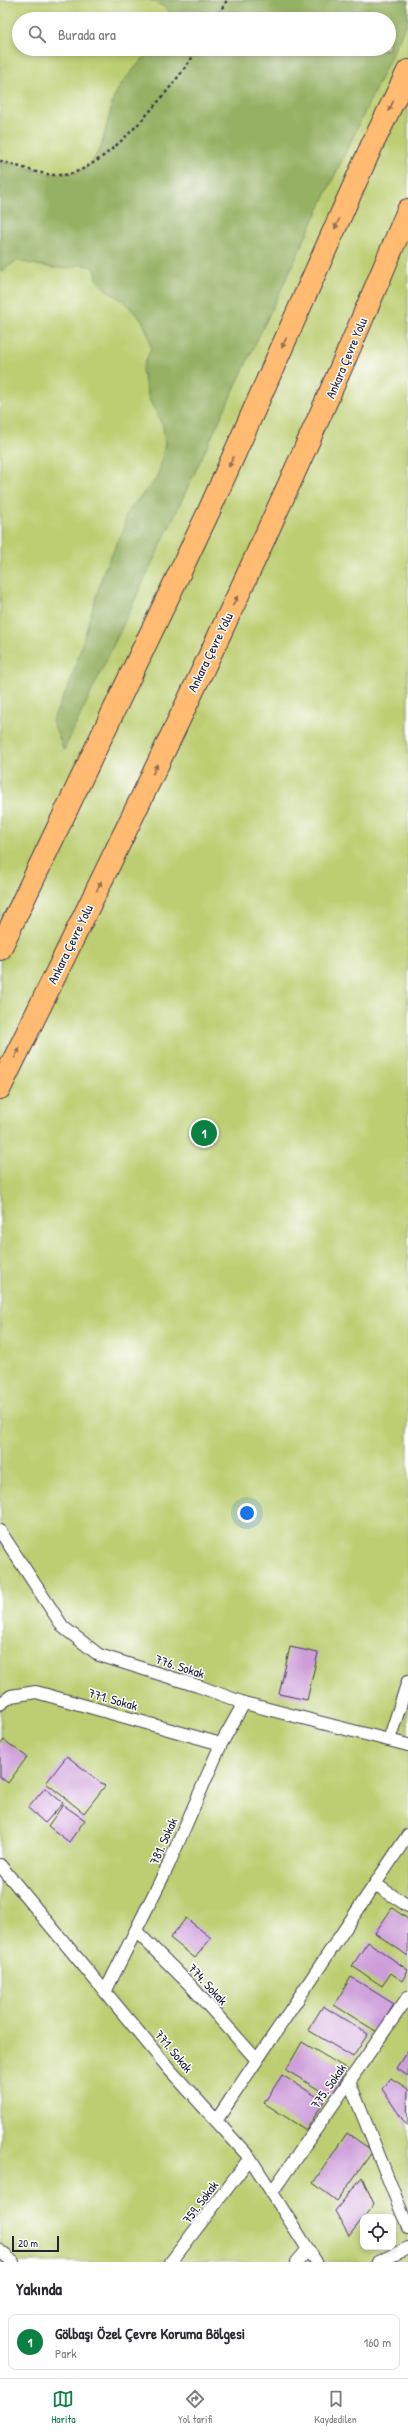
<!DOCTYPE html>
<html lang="tr">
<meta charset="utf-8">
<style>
body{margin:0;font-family:"Patrick Hand",sans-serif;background:#f7f7f7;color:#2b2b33}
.controls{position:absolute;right:12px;bottom:12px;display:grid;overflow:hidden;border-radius:8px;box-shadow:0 2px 6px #0003}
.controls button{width:36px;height:36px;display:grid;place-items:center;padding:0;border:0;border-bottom:1px solid #e1e1e2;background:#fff;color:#2b2b33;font:20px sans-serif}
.scale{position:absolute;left:12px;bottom:10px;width:47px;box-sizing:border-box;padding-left:4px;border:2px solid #22223b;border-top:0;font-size:11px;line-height:14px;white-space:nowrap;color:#22223b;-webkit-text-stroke:3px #fff;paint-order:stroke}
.you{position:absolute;left:247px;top:1513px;width:14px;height:14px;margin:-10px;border:3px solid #fff;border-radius:50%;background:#1a73e8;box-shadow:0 0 0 6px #1a73e833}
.badge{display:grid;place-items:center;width:26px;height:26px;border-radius:50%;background:#0b8043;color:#fff;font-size:13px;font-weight:700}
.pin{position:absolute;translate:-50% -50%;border:2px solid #fff;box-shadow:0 1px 4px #0006}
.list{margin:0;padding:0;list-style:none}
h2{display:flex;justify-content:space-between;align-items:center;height:52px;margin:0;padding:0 16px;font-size:17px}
h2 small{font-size:13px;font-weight:400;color:#7c7c81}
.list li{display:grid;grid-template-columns:26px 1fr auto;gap:12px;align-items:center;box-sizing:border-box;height:56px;margin:0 8px 8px;padding:0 8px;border:1px solid #e1e1e2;border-radius:8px}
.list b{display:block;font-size:15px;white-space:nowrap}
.list p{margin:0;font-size:13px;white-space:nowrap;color:#7c7c81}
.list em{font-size:13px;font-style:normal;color:#7c7c81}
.icon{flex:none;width:22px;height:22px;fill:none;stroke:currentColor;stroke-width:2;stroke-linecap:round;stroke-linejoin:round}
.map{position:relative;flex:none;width:408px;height:2262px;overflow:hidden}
.search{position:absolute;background:#fff;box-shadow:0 2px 6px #0003;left:12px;right:12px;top:12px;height:44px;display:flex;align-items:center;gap:10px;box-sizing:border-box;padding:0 14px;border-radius:22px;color:#7c7c81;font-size:15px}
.sheet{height:116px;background:#fff}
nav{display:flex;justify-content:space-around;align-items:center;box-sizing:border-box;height:56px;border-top:1px solid #e1e1e2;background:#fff;font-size:11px;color:#7c7c81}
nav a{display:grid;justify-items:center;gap:2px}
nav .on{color:#0b8043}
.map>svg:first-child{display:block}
.green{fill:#bcce71;stroke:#6f7856;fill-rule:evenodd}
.forest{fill:#95b163;stroke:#5c6a4f}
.building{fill:#cd9cd9}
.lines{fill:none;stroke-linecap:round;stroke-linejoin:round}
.street-casing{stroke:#413e4f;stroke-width:14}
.highway-casing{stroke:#413e4f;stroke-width:24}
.path{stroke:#413e4f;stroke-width:2.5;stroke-dasharray:3 3;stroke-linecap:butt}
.street{stroke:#fff;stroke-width:12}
.highway{stroke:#febb71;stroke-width:22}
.oneway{fill:#906e56}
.labels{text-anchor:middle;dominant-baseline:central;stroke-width:3;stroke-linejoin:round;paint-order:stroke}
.street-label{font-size:13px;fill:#22223b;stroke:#fff}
</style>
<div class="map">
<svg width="408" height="2262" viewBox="0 0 408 2262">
<rect width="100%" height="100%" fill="#fff"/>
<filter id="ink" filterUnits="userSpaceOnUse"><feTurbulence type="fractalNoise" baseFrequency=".025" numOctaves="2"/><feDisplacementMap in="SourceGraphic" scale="8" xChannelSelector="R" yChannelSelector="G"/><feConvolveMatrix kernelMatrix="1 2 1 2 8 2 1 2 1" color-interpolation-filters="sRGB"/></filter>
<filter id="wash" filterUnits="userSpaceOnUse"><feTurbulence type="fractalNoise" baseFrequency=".012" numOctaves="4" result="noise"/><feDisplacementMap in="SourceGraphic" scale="16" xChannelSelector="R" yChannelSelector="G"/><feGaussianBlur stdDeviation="0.9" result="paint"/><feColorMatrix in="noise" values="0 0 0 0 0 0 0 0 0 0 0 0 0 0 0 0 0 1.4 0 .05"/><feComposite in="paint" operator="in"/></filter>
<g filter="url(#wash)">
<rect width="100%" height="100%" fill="#eee0c0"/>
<!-- green -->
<path class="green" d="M0,0H408V2262H0ZM19,19H389V49H19ZM363,2217H393V2247H363Z"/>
<!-- forest -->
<path class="forest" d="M150,0H408V20L64,750L52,721L71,681L104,570L124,529L126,513L158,477L165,444L163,426L149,399L142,370L151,348L149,337L143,322L125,302L106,290L97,280L96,271L90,266L80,265L69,268H53L17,261L7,267L0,274V161L51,174L74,173L87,168L101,148L114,97L122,83L151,49H389V19H171V14L165,7Z"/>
<g id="blocks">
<!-- building -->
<path class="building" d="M290,1647L318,1653L307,1700L279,1694Z
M4,1740L27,1757L8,1783L0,1777V1745Z
M67,1756L105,1786L84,1813L46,1783Z
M45,1788L63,1803L45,1823L28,1808Z
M63,1805L85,1820L69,1842L48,1826Z
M392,1908L408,1919V1956L375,1933Z
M186,1918L211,1938L195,1958L170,1938Z
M368,1942L408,1970L402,1981L391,1973L382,1986L352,1966Z
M351,1977L394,2004L377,2032L334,2005Z
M323,2006L368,2034L353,2057L308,2030Z
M302,2042L347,2069L331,2097L286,2070Z
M408,2050V2076L396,2068Z
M282,2075L324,2101L306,2130L264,2103Z
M391,2078L408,2089L407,2126L382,2089Z
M347,2133L373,2151L337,2201L313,2183Z
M362,2177L374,2204L349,2236L335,2211Z"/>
</g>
</g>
<g filter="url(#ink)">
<use href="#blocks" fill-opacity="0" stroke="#413e4f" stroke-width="1"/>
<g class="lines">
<defs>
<path id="street" d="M0,1531L63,1627L99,1655L198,1686L244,1703L408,1745
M0,1704L11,1696L36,1692L221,1744
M389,1740L408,1681
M0,1865L170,2070L250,2158L316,2262
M375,1884L408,1906
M136,1931L191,1986L257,2060
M106,1990L168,1866L221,1744L244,1703
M349,2081L408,2228
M216,2121L408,1835
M272,2192L408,1997
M0,2251L13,2262
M171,2262L250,2158
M297,2262L308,2249
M378,2262L408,2248"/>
<path id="highway" d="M0,949L209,511L372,145L408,71
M0,1088C142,798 285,509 408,210"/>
</defs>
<!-- street casing -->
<use href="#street" class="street-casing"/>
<!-- highway casing -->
<use href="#highway" class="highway-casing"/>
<!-- path -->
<path class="path" d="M216,19L227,0
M0,161C20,166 41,176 62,175C106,173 175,84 198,49"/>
<!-- street -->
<use href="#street" class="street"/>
<!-- highway -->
<use href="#highway" class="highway"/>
</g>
<!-- one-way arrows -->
<defs><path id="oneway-solid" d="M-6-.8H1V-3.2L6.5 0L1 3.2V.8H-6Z"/></defs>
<g class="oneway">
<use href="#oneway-solid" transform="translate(391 106) rotate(116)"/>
<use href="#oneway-solid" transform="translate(337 224) rotate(114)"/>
<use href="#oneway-solid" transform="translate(284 343) rotate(114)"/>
<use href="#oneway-solid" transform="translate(231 462) rotate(114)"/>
<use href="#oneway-solid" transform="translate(235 601) rotate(-64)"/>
<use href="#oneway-solid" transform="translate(155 769) rotate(-65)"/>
<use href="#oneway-solid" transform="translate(99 886) rotate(-64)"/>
<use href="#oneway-solid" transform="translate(17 1053) rotate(-64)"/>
</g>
</g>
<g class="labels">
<!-- street labels -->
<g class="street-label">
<text transform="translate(346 358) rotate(-67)">Ankara Çevre Yolu</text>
<text transform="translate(210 652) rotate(-64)">Ankara Çevre Yolu</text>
<text transform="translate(70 944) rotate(-64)">Ankara Çevre Yolu</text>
<text transform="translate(180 1666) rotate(18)">776. Sokak</text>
<text transform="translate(113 1699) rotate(16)">771. Sokak</text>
<text transform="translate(163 1841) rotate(-66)">781. Sokak</text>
<text transform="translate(208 1984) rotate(47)">774. Sokak</text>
<text transform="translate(174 2051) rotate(50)">771. Sokak</text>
<text transform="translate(328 2086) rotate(-55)">775. Sokak</text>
<text transform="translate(200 2202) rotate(-53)">759. Sokak</text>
</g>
</g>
</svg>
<div class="controls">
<button><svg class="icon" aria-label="locate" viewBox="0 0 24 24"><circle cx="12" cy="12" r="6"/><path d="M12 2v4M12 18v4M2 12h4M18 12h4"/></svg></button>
</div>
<div class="scale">20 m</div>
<div class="you"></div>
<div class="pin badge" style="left:204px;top:1133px">1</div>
<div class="search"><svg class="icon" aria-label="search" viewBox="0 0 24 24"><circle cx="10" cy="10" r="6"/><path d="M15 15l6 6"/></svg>Burada ara</div>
</div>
<section class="sheet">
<h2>Yakında<small></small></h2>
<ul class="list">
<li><span class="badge">1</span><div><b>Gölbaşı Özel Çevre Koruma Bölgesi</b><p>Park</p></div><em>160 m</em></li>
</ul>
</section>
<nav>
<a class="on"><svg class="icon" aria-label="map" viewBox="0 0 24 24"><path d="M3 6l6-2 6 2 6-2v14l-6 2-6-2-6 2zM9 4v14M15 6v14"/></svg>Harita</a>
<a><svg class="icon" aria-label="directions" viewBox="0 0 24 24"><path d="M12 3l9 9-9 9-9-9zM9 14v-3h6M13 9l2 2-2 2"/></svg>Yol tarifi</a>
<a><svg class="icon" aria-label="saved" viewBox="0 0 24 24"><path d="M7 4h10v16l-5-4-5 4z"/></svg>Kaydedilen</a>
</nav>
